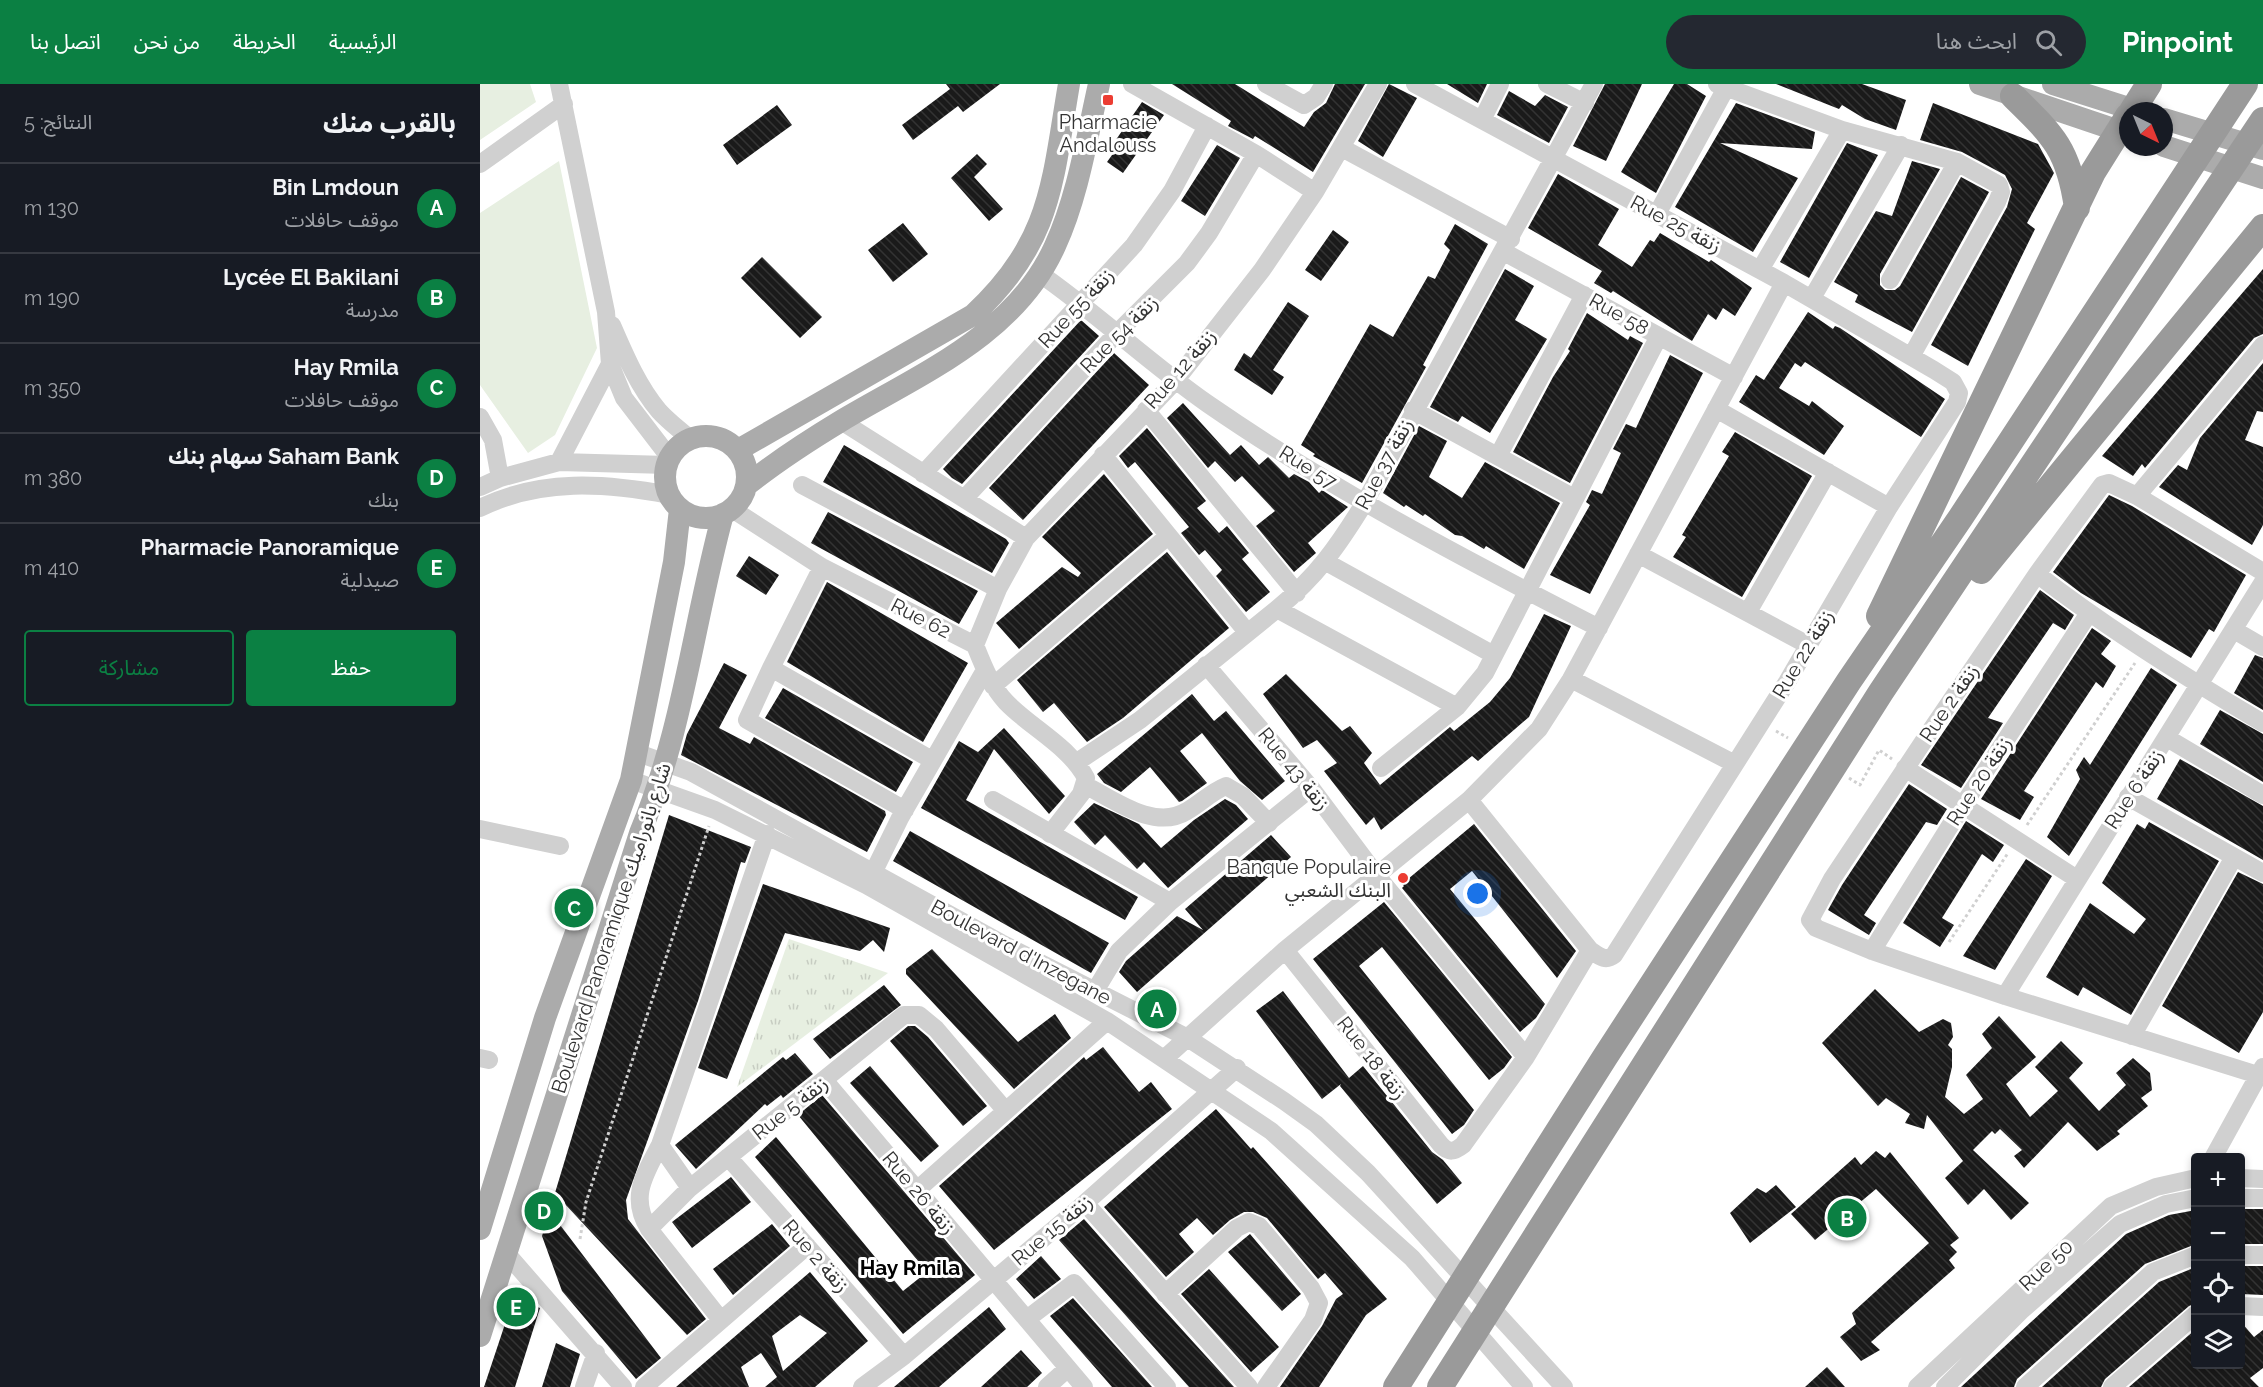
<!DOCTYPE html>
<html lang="ar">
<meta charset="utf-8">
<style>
body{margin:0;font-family:Raleway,"Noto Sans Arabic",sans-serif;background:#242831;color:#f1f3f6;direction:rtl}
.controls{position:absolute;right:18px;bottom:18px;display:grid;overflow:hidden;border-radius:6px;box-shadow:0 3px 9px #0003}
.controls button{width:54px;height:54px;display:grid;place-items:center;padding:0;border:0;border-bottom:2px solid #363941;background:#171b24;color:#f1f3f6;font:30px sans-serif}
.compass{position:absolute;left:1639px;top:18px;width:54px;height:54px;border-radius:50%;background:#171b24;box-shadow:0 3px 9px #0003;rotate:137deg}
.you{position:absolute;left:998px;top:810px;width:21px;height:21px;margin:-15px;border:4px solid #fff;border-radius:50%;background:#1a73e8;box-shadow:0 0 0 9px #1a73e833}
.badge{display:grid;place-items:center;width:39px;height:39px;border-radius:50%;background:#0b8043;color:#fff;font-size:20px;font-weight:700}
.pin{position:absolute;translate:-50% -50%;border:3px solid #fff;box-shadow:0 2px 6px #0006}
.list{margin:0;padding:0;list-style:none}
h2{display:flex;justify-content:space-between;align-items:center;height:78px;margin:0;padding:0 24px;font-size:26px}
h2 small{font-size:20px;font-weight:400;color:#9ea1a6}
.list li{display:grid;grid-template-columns:39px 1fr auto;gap:18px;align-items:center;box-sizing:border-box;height:90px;padding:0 24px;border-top:2px solid #363941}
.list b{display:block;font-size:22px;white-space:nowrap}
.list p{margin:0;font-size:20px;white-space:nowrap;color:#9ea1a6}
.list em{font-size:20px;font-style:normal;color:#9ea1a6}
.actions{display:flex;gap:12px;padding:18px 24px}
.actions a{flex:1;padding:14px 0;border:2px solid #0b8043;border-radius:6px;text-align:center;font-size:21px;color:#0b8043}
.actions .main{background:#0b8043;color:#fff}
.icon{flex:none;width:33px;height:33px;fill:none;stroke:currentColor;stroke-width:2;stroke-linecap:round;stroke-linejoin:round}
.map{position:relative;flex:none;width:1783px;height:1303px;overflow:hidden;direction:ltr}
header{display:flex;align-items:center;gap:36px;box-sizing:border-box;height:84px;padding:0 30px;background:#0b8043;color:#fff}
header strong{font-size:28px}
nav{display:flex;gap:33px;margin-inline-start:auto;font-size:21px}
.search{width:420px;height:54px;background:#242831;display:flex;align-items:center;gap:15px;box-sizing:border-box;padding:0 21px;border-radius:33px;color:#9ea1a6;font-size:22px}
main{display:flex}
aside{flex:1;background:#171b24}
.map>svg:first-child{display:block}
.grass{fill:url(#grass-tufts)}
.park{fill:#e7efe1}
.building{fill:url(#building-back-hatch);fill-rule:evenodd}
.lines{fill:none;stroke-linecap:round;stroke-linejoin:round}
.path{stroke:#d0d0d0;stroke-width:3;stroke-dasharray:3 3;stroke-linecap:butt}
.minor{stroke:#d0d0d0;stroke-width:18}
.major{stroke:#ababab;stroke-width:22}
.highway{stroke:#9a9a9a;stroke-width:26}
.poi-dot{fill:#ec3c32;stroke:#fff;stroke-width:2}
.labels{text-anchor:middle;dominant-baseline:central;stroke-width:6;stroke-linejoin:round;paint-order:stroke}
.poi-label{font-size:20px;fill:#333;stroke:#fff}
.street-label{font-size:20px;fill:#333;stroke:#fff}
.neighbourhood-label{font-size:21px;font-weight:bold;fill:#000;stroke:#fff}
</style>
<header>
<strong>Pinpoint</strong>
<div class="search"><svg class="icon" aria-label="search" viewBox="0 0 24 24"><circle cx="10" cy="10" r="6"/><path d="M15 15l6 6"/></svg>ابحث هنا</div>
<nav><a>الرئيسية</a><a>الخريطة</a><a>من نحن</a><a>اتصل بنا</a></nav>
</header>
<main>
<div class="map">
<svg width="1783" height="1303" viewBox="0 0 1783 1303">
<defs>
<pattern id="grass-tufts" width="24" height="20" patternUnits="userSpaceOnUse" patternTransform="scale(1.5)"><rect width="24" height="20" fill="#e7efe1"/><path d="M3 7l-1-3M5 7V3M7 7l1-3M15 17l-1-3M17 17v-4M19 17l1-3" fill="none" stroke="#c7cdc2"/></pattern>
<pattern id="building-back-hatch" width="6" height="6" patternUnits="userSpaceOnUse" patternTransform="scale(1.5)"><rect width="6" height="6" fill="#1a1a1a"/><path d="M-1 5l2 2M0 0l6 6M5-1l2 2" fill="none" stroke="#333"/></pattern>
</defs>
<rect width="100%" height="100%" fill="#fff"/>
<!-- grass -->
<path class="grass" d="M309,855L408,889L257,1003Z"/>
<!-- park -->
<path class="park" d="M0,0H50L56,18L0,56Z
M79,77L117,264L75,351L48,369L0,301V129Z"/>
<!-- building -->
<path class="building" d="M466,0H520L483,28L478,22L433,56L422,41L470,5Z
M692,0H755L824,43L834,28L846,19L855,0H885L833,88L775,52L773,55L748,42L751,37Z
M909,0L937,14L903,73L878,57Z
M967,0H1007L998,19Z
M1125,0H1162L1126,77L1093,62Z
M1194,0H1207L1226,12L1176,109L1141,88Z
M1296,0H1382L1426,16L1416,46L1385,35L1362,21L1359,25Z
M1029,7L1055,22L1065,11L1088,23L1069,59L1017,31Z
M662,18L684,31L643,89L627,78L637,64L633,60Z
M1256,19L1335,48L1332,65L1240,59L1318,94L1273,168L1195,123Z
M1453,19L1558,60L1574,89L1547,139L1555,145L1488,282L1451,261L1527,123L1532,105L1525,91L1482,68L1440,56Z
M297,21L312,41L257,81L243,61Z
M1367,59L1398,71L1329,194L1300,178Z
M737,61L760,74L725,132L701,117Z
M497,70L507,80L494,93L523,125L509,137L471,94Z
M1432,77L1460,85L1400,190V201L1405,206H1415L1420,202L1481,93L1509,108L1432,248L1375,218L1378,211L1354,198L1396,127L1412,132Z
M1078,90L1139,125L1118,161L1152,183L1170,156L1174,158L1180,149L1229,178L1231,176L1272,204L1255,232L1243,224L1236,236L1228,230L1212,257L1133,207L1131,209L1114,199L1122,187L1048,144Z
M423,139L448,170L413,198L388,166Z
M975,140L1008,160L943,281L946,283L882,399L833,372L835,370L821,361L890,240L913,253L948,192L955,195L970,166L964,160Z
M853,146L869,158L841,197L825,186Z
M282,173L342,233L320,254L261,194Z
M1025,185L1054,202L1035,236L1067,255L1010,349L982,332L978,338L950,323Z
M1783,185V250L1774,254L1665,384L1662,380L1653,392L1622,372Z
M808,218L829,232L793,286L804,293L792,311L754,286L764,269L771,274Z
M1328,228L1353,245L1355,242L1360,244L1465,315L1441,353L1325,278L1321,283L1315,279L1299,304L1329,322L1332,317L1364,342L1344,371L1259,318L1276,291L1284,296Z
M1107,229L1148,256L1150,252L1163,259L1090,399L1033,368L1073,293L1090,267L1088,265Z
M601,236L619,252L482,400L472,394L463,385Z
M634,269L669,301L543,436L509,404Z
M1190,271L1223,289L1110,510L1070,491L1110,421L1106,418L1112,406L1122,410L1141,369L1133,365L1146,340L1156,344Z
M1783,279V328L1777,327L1765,356L1783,363V441L1772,461L1679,403L1698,381L1707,386L1720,354Z
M703,319L750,371L761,361L779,381L788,373L809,394L814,390L829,398L839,409L842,406L868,423L828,459L836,469L814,488L776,442L795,427L762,392L755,398L735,377L728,384L687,334Z
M939,342L967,357L949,393L982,414L1005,378L1080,419L1044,485L1006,462L1004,465L982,452L975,451L945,430L943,432L926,421L924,423L903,409Z
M667,344L726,417L717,424L739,449L747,442L769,469L762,475L790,508L766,528L736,492L742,486L725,466L719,471L701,449L709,443L655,378L648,384L639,372Z
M1255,348L1332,392L1262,513L1193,473L1206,453L1202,451L1249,372L1242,368Z
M364,361L526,455L529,459L512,489L343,398Z
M624,390L673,450L539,565L516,539L582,483L598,493L601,489L562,453Z
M1629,411L1652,422L1766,491L1734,548L1729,545L1711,574L1601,509L1573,488Z
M348,428L498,507L479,540L331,459Z
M687,468L749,544L643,634L607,658L574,619L563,628L537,596Z
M269,472L299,491L286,511L256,492Z
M347,498L488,579L443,658L307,578Z
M1560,506L1594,531L1585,546L1573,539L1508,634L1523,639L1481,704L1441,681Z
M1064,530L1091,542L1049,633L998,677L992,672L901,746L894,733L886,741L844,687L857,679L837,656L823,664L783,610L806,590L862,647L870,642L892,669L884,679L900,701L970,643L974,647L1010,618L1030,594Z
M1612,544L1631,557L1621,570L1636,582L1623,604L1616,598L1544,707L1554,713L1540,736L1501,715Z
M1775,571L1783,574V626L1754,609Z
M244,579L267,591L239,644L270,660L274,653L405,727L406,731L387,768L201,671L207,650Z
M1671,584L1697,601L1589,772L1567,753L1600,695L1596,686L1604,673L1610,681Z
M303,604L433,678L416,708L285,634Z
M712,610L734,637L746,627L805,697L782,716L760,697L722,649L700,667L727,699L702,717L699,718L670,683L641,708L624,699L617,690Z
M1740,626L1783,650V698L1720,660Z
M524,644L585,712L569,730L514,665L486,716L658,813L645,836L441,724L479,657L498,668Z
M1700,675L1783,722V776L1677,715Z
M1429,700L1467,725L1457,741L1446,738L1384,831L1396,839L1389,851L1348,826L1362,801Z
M745,715L756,721L768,735L688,804L664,778L657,785L625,751L615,761L594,738L614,719L659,740L681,764L714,736Z
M189,731L271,763L265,779L261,778L218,917L146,1116L148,1135L226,1235L207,1251L84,1119L71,1129L181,1274L156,1295L82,1207L62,1152Z
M1486,737L1524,761L1513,778L1502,770L1462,834L1474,841L1460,863L1423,839Z
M1669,738L1739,777L1651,931L1603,903L1598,912L1566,893L1610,819L1654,850L1666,835L1622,799L1657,740L1665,745Z
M994,740L1096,867L1077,894L992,787L970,805L1065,920L1056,934L1040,948L922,804L924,802L922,800Z
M430,747L629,859L611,889L413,777Z
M791,751L811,773L657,908L639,888L646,877L697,832L723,846L705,825Z
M1546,775L1572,792L1515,886L1483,872Z
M1758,788L1783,800V928L1759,969L1682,922Z
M283,800L410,844L404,868L393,856L380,867L305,849L247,995L218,984Z
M904,818L1032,973L1024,984L1009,996L902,863L879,882L994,1026L984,1041L972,1050L833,875Z
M452,865L538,958L575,930L591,954L534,1005L426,890V885Z
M404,901L421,921L350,975L333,955Z
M1395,905L1439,948L1463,935L1471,939L1473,953L1468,961L1472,965V983L1465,1013L1484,1030L1503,1015L1486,991L1512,964L1502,950L1519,932L1556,973L1526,1000L1550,1033L1578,1007L1555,983L1581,957L1603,979L1589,994L1619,1027L1646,1001L1636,989L1653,974L1670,989L1672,1006L1661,1014L1668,1022L1637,1047L1640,1050L1617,1067L1588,1038L1544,1084L1534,1072L1542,1066L1520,1045L1515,1050L1512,1047L1493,1066L1549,1119L1531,1136L1504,1105L1488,1121L1465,1094L1483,1077L1447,1031L1444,1045L1425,1039L1430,1030L1406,1014L1398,1022L1342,959Z
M803,907L869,994L883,982L952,1068L963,1076L982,1099L957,1120L860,1002L861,1000L842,1015L776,927Z
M428,942H435L448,953L507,1022L483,1042L410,957Z
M623,963L659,1008L671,998L692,1025L514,1166L459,1102L604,973L606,976Z
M315,969L333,990L303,1014L301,1011L287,1022L285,1020L216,1085L195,1061L303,973L306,976Z
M390,982L459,1062L441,1078L370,999Z
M342,1011L495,1191L423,1250L275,1073L296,1053L423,1207L447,1188L318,1031Z
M736,1025L771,1065L773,1063L907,1215L886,1231L839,1303H800L842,1242L856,1215L863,1210L845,1189L838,1195L787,1134L773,1128H764L750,1136L733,1151L717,1134L699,1150L714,1168L686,1193L624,1123Z
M1396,1067L1405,1074L1410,1068L1479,1154L1470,1161L1477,1168L1469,1176L1475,1184L1391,1258L1400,1266L1381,1277L1360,1253L1376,1240L1372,1229L1449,1159L1396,1105L1335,1156L1311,1130L1375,1073L1381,1081Z
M251,1093L271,1118L212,1164L192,1138Z
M1296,1101L1316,1123L1270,1159L1250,1129L1277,1104L1286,1109Z
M1761,1125H1783V1160H1761Z
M1716,1126V1160L1665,1180L1537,1295L1534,1303H1481L1646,1150L1689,1131Z
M604,1135L676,1217L754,1303H709L579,1156Z
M292,1140L310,1162L253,1211L233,1185Z
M770,1150L821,1210L802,1227L748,1168Z
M561,1172L581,1195L554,1215L536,1195Z
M1761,1182H1783V1211L1761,1210Z
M1716,1183V1219L1709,1222L1625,1295L1621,1303H1562L1679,1198Z
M729,1185L799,1263L771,1288L701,1210Z
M330,1188L388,1257L335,1303H285L297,1293L281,1269L261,1283L269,1303H196ZM320,1231L347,1249L303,1287L292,1252Z
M34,1213L60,1224L35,1303H4Z
M593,1214L672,1303H632L570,1232Z
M509,1223L526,1245L459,1303H414Z
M1761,1238L1774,1253L1783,1246V1284L1770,1294L1779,1303H1649L1716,1245V1281H1761Z
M76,1259L100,1270L90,1303H62Z
M541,1266L562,1289L547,1303H501Z
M1347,1283L1365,1303H1325Z"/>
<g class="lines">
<!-- path -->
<path class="path" d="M1296,647L1308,654
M1369,694L1380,701L1399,666L1412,675
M1547,741L1655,579
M1469,858L1528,769
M100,1155L106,1118L229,742"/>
<!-- minor -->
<path class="minor" d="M79,0L126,228L130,280L144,314L190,374
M652,0L776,70L835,108
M786,0L824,21L836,13L844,0
M935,0L1304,199L1454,286L1473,298L1479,309L1477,318L1409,423L1307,598L1134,871C1125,878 1119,872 1110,866L989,716
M1067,0L1105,19
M1237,0L1362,46L1477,78L1519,101L1521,108L1517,118L1432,271
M1002,36L1020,0
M862,64L1031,155
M0,80L84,20
M1177,130L1246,4
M1024,168L1254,293
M1280,186L1362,46
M559,189C618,230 669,279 728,320C851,405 986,476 1119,544
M1410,196L1477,78
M1332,214L1421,61
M132,241C145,271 158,302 179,327C188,337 200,346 210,355
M1236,325L1409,423
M666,326L817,509
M933,326L1094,414
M0,333L13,356L20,394
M361,337L546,454
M623,371L767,548
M1018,372L1104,211
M79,378L130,280
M443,390L654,161L692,107L727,42
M322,401L518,505
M0,403L20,394L79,378L187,381
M1657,412L1783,261
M484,415L636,250L707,179L729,149L776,70
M0,424C61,394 125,399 189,411
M252,425L342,483L495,561C503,581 511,602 526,618C551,644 589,662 606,694L601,710L570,750
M1158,470L1328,561
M846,478L1014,571
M342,483L291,584L267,636L425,726
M1557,490C1628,545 1705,593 1783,639
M797,525L977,623
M1268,528L1348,388
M1754,546L1783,563
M495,561L518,505L546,454L696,296L782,186L835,108L898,0
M726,581L831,704L897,792L1046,973
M291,584L452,676
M1091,595L1255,680
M513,602L688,452
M1687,654L1783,711
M158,669L211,688L521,859L706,953L804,1017L836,1040L888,1089L1084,1303
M597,678L660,636L797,525C837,492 858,462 885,418L1114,0
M901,684L977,623L1005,589L1179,252
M1425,684L1597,795
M151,696L235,726L386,801L627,937L791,1047L932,1174L1044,1303
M605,701C634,716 675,747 707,727C721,719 731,708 746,702L763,712L789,739
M1648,713L1783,789
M513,716L690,818
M0,745L80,762
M394,787L420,734L505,586
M805,866L961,1061C969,1069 974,1068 983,1061L1046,973L1110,866
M1392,867L1483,721L1609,529
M615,907L639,867L690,818L831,704
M1525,912L1783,498
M1652,952L1754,773
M0,974L9,976
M685,974L805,866L989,716L1059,645L1091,595L1304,199
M1778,991L1525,912L1392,867L1336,844L1330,836L1352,795L1449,649L1557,490L1622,401L1629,399L1657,412L1783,488
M345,997L604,1303
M180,1061L210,1104
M248,1073L424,1272
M1733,1074L1783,983
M1760,1094L1783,1095
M437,1106L627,937
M1760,1114H1783
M605,1119L769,1303
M169,1145L210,1104L424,931H439L456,945L525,1026
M27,1170L143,1303
M1760,1171H1783
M685,1210L757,1144L769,1138L779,1142L831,1204L839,1219L833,1236L786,1303
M1760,1222L1783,1223
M547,1235L594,1199L687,1303
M241,1236L169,1145C149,1113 165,1090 180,1061L287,750
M104,1303L116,1269
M164,1303L327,1162
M382,1303L424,1272L605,1119L757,984
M567,1303L588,1284
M1437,1303L1631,1122L1676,1103L1716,1094
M1465,1303L1542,1226L1640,1140L1686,1120L1716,1114
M1545,1303L1673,1188L1716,1171
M1632,1303L1716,1230"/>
<!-- major -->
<path class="major" d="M1500,0L1648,50
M1573,0L1658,27
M1684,35L1783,65
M1684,62L1783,94
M185 393a41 41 0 1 1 82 0a41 41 0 1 1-82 0Z
M258,366L493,231C572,158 572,99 589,0
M267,401C297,377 328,357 361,337C440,290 535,251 575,162C598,112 607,53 619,0
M0,1145L65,934L151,696L194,478L200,425
M0,1252L160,749C203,647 214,536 243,430"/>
<!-- highway -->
<path class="highway" d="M1533,12C1573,51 1589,66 1597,124
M1652,27L1669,0
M1501,487L1783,143
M1399,532L1613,88L1648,32
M916,1303L1125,973L1369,597L1481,433L1765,0
M960,1303L1401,608L1783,36"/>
</g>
<!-- markers -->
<g class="poi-dot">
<rect x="622" y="10" width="12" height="12" rx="3"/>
<circle cx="923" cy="794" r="6"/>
</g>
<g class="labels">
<!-- poi labels -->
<g class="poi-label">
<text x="628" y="38">Pharmacie<tspan x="628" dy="23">Andalouss</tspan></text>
<text x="911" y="783" text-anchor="end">Banque Populaire<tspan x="911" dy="23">البنك الشعبي</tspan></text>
</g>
<!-- street labels -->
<g class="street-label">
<text transform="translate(1196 140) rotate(28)">Rue 25 زنقة</text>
<text transform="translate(596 224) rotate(-47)">Rue 55 زنقة</text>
<text transform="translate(1139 230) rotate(29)">Rue 58</text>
<text transform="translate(639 250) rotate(-45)">Rue 54 زنقة</text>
<text transform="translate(700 285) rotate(-49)">Rue 12 زنقة</text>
<text transform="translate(904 380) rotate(-62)">Rue 37 زنقة</text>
<text transform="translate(828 383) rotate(32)">Rue 57</text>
<text transform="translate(441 534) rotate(27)">Rue 62</text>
<text transform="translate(1323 570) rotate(-59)">Rue 22 زنقة</text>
<text transform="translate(1469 619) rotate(-56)">Rue 2 زنقة</text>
<text transform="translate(814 685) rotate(51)">Rue 43 زنقة</text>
<text transform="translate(1499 697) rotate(-57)">Rue 20 زنقة</text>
<text transform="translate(1654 705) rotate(-57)">Rue 6 زنقة</text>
<text transform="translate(131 844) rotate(-72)">Boulevard Panoramique شارع بانوراميك</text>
<text transform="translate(541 868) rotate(28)">Boulevard d'Inzegane</text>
<text transform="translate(892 974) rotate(52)">Rue 18 زنقة</text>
<text transform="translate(310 1024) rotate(-38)">Rue 5 زنقة</text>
<text transform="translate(439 1109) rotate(50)">Rue 26 زنقة</text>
<text transform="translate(572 1146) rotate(-40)">Rue 15 زنقة</text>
<text transform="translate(336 1172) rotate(49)">Rue 2 زنقة</text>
<text transform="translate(1566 1181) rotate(-43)">Rue 50</text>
</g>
<!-- neighbourhood labels -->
<g class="neighbourhood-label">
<text x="430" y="1183">Hay Rmila</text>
</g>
</g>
</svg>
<div class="controls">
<button>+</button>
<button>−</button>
<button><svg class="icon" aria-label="locate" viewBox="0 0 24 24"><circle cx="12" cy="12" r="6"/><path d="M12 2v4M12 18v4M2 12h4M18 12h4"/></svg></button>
<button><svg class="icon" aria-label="layers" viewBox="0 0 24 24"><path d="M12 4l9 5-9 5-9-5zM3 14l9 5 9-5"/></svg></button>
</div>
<svg class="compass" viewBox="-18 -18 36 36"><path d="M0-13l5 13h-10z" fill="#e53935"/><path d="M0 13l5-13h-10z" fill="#9ea1a6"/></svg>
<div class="you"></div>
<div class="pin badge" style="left:677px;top:925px">A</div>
<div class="pin badge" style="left:1367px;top:1134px">B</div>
<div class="pin badge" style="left:94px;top:824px">C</div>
<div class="pin badge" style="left:64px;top:1127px">D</div>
<div class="pin badge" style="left:36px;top:1223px">E</div>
</div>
<aside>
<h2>بالقرب منك<small>النتائج: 5</small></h2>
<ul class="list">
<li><span class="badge">A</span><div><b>Bin Lmdoun</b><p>موقف حافلات</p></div><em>130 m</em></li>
<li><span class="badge">B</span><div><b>Lycée El Bakilani</b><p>مدرسة</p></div><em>190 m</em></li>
<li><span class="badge">C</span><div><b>Hay Rmila</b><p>موقف حافلات</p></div><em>350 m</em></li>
<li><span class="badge">D</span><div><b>Saham Bank سهام بنك</b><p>بنك</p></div><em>380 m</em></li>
<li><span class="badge">E</span><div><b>Pharmacie Panoramique</b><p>صيدلية</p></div><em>410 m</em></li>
</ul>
<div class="actions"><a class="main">حفظ</a><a>مشاركة</a></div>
</aside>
</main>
